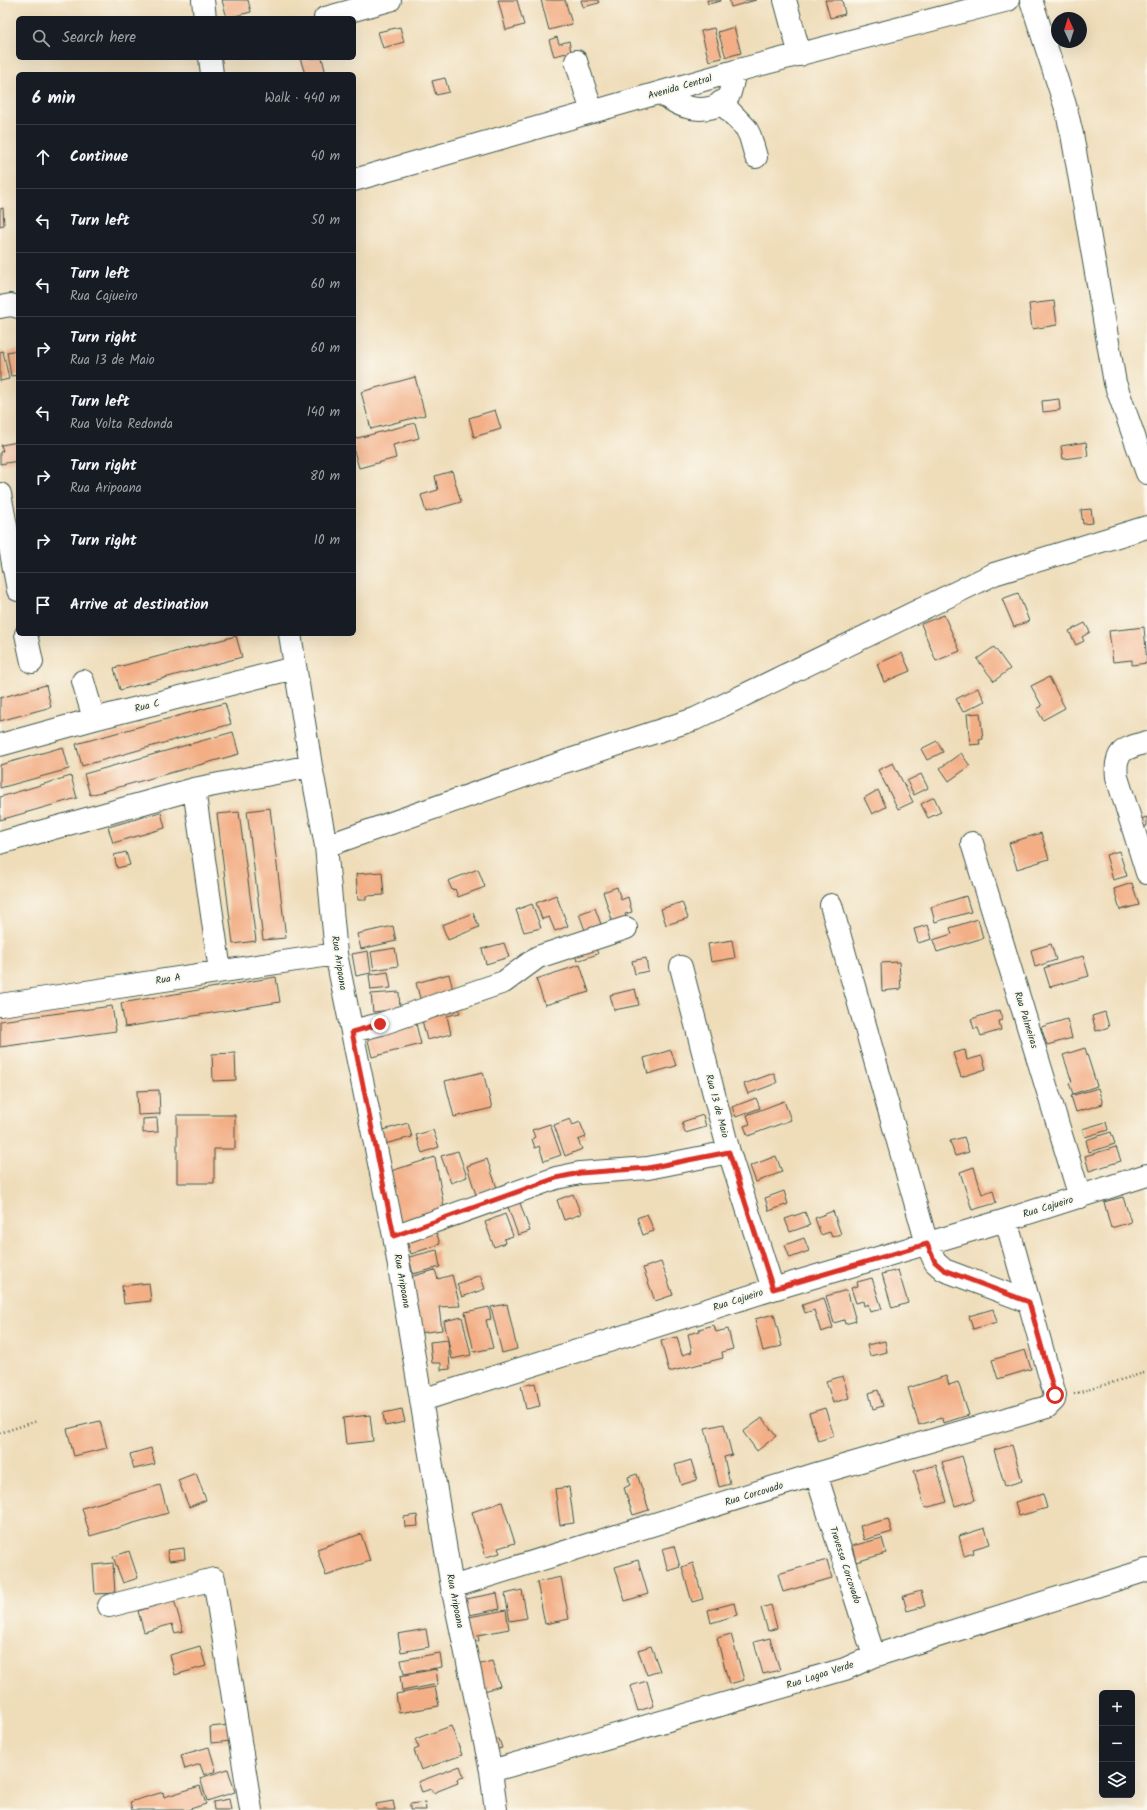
<!DOCTYPE html>
<meta charset="utf-8">
<style>
body{margin:0;font-family:Kalam,sans-serif;background:#20242c;color:#f1f3f6}
.controls{position:absolute;right:12px;bottom:12px;display:grid;overflow:hidden;border-radius:6px;box-shadow:0 4px 16px #0002}
.controls button{width:36px;height:36px;display:grid;place-items:center;padding:0;border:0;border-bottom:1px solid #363941;background:#171b24;color:#f1f3f6;font:20px sans-serif}
.compass{position:absolute;left:1051px;top:12px;width:36px;height:36px;border-radius:50%;background:#171b24;box-shadow:0 4px 16px #0002;rotate:356deg}
.stop{position:absolute;width:12px;height:12px;margin:-9px;border:3px solid #d93025;border-radius:50%;background:#fff}
.stop.end{background:#d93025;border-color:#fff;box-shadow:0 1px 4px #0008}
.list{margin:0;padding:0;list-style:none}
h2{display:flex;justify-content:space-between;align-items:center;height:52px;margin:0;padding:0 16px;font-size:17px}
h2 small{font-size:13px;font-weight:400;color:#9ea1a6}
.list li{display:grid;grid-template-columns:26px 1fr auto;gap:12px;align-items:center;box-sizing:border-box;height:64px;padding:0 16px;border-top:1px solid #363941}
.list b{display:block;font-size:15px;white-space:nowrap}
.list p{margin:0;font-size:13px;white-space:nowrap;color:#9ea1a6}
.list em{font-size:13px;font-style:normal;color:#9ea1a6}
.icon{flex:none;width:22px;height:22px;fill:none;stroke:currentColor;stroke-width:2;stroke-linecap:round;stroke-linejoin:round}
.map{position:relative;flex:none;width:1147px;height:1810px;overflow:hidden}
.search{position:absolute;background:#171b24;box-shadow:0 4px 16px #0002;left:16px;top:16px;width:340px;height:44px;display:flex;align-items:center;gap:10px;box-sizing:border-box;padding:0 14px;border-radius:6px;color:#9ea1a6;font-size:15px}
.panel{position:absolute;background:#171b24;box-shadow:0 4px 16px #0002;left:16px;top:72px;width:340px;height:564px;border-radius:6px}
.map>svg:first-child{display:block}
.building{fill:#f3ae85}
.lines{fill:none;stroke-linecap:round;stroke-linejoin:round}
.minor-casing{stroke:#3e5548;stroke-width:24}
.path{stroke:#3e5548;stroke-width:2.5;stroke-dasharray:1 3;stroke-linecap:butt}
.minor{stroke:#fff;stroke-width:22}
.route{stroke:#d93025;stroke-width:5}
.labels{text-anchor:middle;dominant-baseline:central;stroke-width:3.5;stroke-linejoin:round;paint-order:stroke}
.street-label{font-size:10px;fill:#1f3d34;stroke:#fbf7ec}
</style>
<div class="map">
<svg width="1147" height="1810" viewBox="0 0 1147 1810">
<rect width="100%" height="100%" fill="#fbf7ec"/>
<filter id="ink" filterUnits="userSpaceOnUse"><feTurbulence type="fractalNoise" baseFrequency=".025" numOctaves="2"/><feDisplacementMap in="SourceGraphic" scale="8" xChannelSelector="R" yChannelSelector="G"/><feConvolveMatrix kernelMatrix="1 2 1 2 8 2 1 2 1" color-interpolation-filters="sRGB"/></filter>
<filter id="wash" filterUnits="userSpaceOnUse"><feTurbulence type="fractalNoise" baseFrequency=".012" numOctaves="4" result="noise"/><feDisplacementMap in="SourceGraphic" scale="16" xChannelSelector="R" yChannelSelector="G"/><feGaussianBlur stdDeviation="0.9" result="paint"/><feColorMatrix in="noise" values="0 0 0 0 0 0 0 0 0 0 0 0 0 0 0 0 0 1.4 0 .05"/><feComposite in="paint" operator="in"/></filter>
<g filter="url(#wash)">
<rect width="100%" height="100%" fill="#efddba"/>
<g id="blocks">
<!-- building -->
<path class="building" d="M222,0H248L251,12L227,18Z
M498,0H517L524,25L506,30Z
M541,0H565L572,24L549,30Z
M581,0H598L599,3L583,7Z
M707,0H721V1L708,4Z
M729,0H756L731,7Z
M825,0H842L845,14L830,18Z
M400,27L404,42L383,48L378,32Z
M734,27L741,53L726,57L718,32Z
M714,28L722,58L709,61L701,31Z
M557,37L559,44L569,41L571,52L554,56L549,40Z
M300,58H322L326,74H305Z
M445,78L449,92L436,95L432,81Z
M3,208L4,225L0,226V209Z
M1054,301L1057,325L1032,329L1029,304Z
M18,350V375L11,376L7,352Z
M3,351L9,379L0,381V352Z
M415,377L425,415L371,429L361,392Z
M1059,399L1060,410L1043,412L1042,401Z
M495,410L501,429L474,437L469,418Z
M415,423L419,438L393,445L396,458L359,468L354,451V439Z
M18,442V461L0,464V452L3,451L1,445Z
M1086,442L1088,456L1063,459L1061,446Z
M452,471L461,502L426,512L421,495L438,490L435,476Z
M1091,509L1093,523L1083,524L1081,510Z
M1018,593L1029,621L1014,627L1002,599Z
M944,615L960,651L936,661L921,624Z
M1085,623L1090,632L1082,637L1084,641L1076,645L1069,631Z
M1144,627L1147,663L1132,665V660L1113,662L1109,631Z
M236,636L242,657L120,690L114,668Z
M994,647L1010,669L994,681L977,659Z
M902,653L910,671L884,682L877,664Z
M1049,677L1065,708L1043,720L1037,709L1042,706L1031,686Z
M46,685L51,707L0,721V698Z
M978,688L985,701L963,712L956,699Z
M225,703L231,724L82,766L76,744Z
M980,713L983,739L979,740L980,744L970,745L967,714Z
M233,732L239,754L90,795L84,774Z
M937,741L943,752L927,760L921,749Z
M63,747L69,769L0,788V765Z
M961,753L970,766L949,781L940,768Z
M893,763L913,802L898,809L878,770Z
M921,774L928,788L914,795L907,781Z
M71,776L77,798L0,820V797Z
M878,790L886,807L872,814L864,798Z
M934,797L941,812L928,818L921,804Z
M270,808L286,938L263,940L247,811Z
M161,812L165,828L113,843L108,827Z
M239,812L256,941L233,944L217,814Z
M1147,817V826L1143,827L1141,819Z
M1041,833L1049,859L1017,869L1009,843Z
M1119,851L1127,876L1113,880L1106,855Z
M126,852L130,865L117,868L114,855Z
M478,869L485,887L458,897L455,889L452,890L448,881Z
M382,872L384,895L366,896V900H358L356,874Z
M1132,883L1139,905L1120,910L1114,889Z
M617,887L621,900L628,897L632,912L625,914L628,921L614,926L603,892Z
M556,895L568,926L555,931L549,917L542,919L536,903Z
M966,896L971,912L935,922L931,907Z
M682,902L688,918L666,925L661,909Z
M532,904L541,928L524,932L516,910Z
M595,908L602,927L586,933L579,914Z
M473,913L479,927L448,940L442,925Z
M978,919L983,938L937,952L933,940L952,934L950,928Z
M928,925L932,939L918,943L914,929Z
M393,926L396,941L361,949L357,934Z
M732,940L735,958L711,962L708,944Z
M504,943L509,957L486,964L482,949Z
M1051,944L1056,960L1035,967L1031,950Z
M595,946L598,954L577,961L574,952Z
M395,948L398,966L374,970L371,952Z
M368,951L371,973L356,976L352,954Z
M1083,956L1089,976L1050,987L1044,968Z
M646,958L648,971L635,974L632,961Z
M899,962L901,989L882,991L881,963Z
M580,965L589,992L545,1005L536,979Z
M388,972L391,988L371,990L369,975Z
M449,974L454,994L421,1002L416,983Z
M276,977L280,1002L125,1027L121,1003Z
M635,989L639,1005L614,1010L610,995Z
M399,992L400,1009L373,1012L371,994Z
M457,1002L460,1013L447,1016L451,1034L427,1040L420,1012Z
M112,1006L116,1031L0,1047V1021Z
M1000,1010L1003,1020L999,1021L1001,1030L981,1036L978,1028L974,1029L971,1019Z
M1105,1012L1109,1027L1096,1031L1092,1016Z
M1067,1019L1072,1038L1047,1045L1041,1027Z
M415,1020L421,1044L372,1057L366,1032Z
M1085,1048L1097,1086L1073,1094L1069,1083L1072,1082L1063,1055Z
M671,1050L676,1066L648,1074L644,1058Z
M965,1050L967,1060L982,1056L986,1069L961,1077L953,1053Z
M235,1053L236,1080L213,1081L212,1054Z
M483,1072L492,1108L454,1117L445,1081Z
M774,1073L777,1083L748,1094L744,1084Z
M1098,1088L1103,1104L1076,1112L1071,1096Z
M159,1090L160,1114L138,1115L137,1091Z
M756,1098L760,1108L736,1117L732,1107Z
M784,1101L791,1120L748,1136L744,1126L750,1124L747,1115Z
M177,1115H235V1149H214V1183H177Z
M703,1115L706,1127L685,1133L682,1122Z
M157,1118L158,1132L143,1133V1119Z
M570,1119L573,1125L580,1122L586,1137L578,1140L582,1149L565,1156L554,1125Z
M1106,1122L1108,1130L1085,1137L1082,1129Z
M408,1123L412,1137L384,1144L380,1131Z
M550,1124L561,1155L544,1161L539,1146L535,1148L532,1139L535,1137L532,1130Z
M433,1130L439,1147L422,1153L416,1135Z
M1111,1132L1115,1144L1089,1152L1086,1140Z
M964,1137L969,1152L955,1156L950,1141Z
M1116,1147L1121,1161L1089,1171L1085,1156Z
M458,1151L467,1177L451,1183L441,1156Z
M776,1156L782,1172L756,1182L750,1166Z
M435,1157L444,1207L398,1224L391,1171Z
M487,1159L497,1188L476,1195L467,1166Z
M974,1167L982,1194L993,1190L996,1203L972,1210L960,1172Z
M784,1191L788,1204L769,1211L765,1198Z
M573,1194L581,1214L564,1220L557,1200Z
M1123,1197L1131,1222L1111,1228L1104,1202Z
M520,1203L530,1231L518,1235L508,1207Z
M833,1211L841,1234L832,1237L830,1232L821,1235L815,1218Z
M805,1212L810,1225L790,1232L785,1219Z
M505,1214L513,1236L504,1239L505,1243L494,1247L485,1222Z
M647,1214L654,1231L643,1235L637,1218Z
M436,1232L440,1244L411,1254L407,1241Z
M804,1238L809,1251L790,1258L785,1245Z
M437,1250L440,1267L413,1274L409,1257Z
M661,1262L673,1295L655,1301L643,1268Z
M435,1270L438,1279L452,1275L460,1306L439,1307L442,1330L419,1333L410,1277Z
M898,1270L908,1303L892,1308L882,1274Z
M480,1275L485,1289L462,1297L457,1284Z
M872,1278L882,1309L870,1312L868,1304L864,1306L863,1301L856,1303L851,1288L858,1286L857,1282Z
M149,1283L151,1301L124,1304L122,1286Z
M847,1290L856,1321L845,1324L844,1320L834,1323L826,1296Z
M824,1298L833,1328L821,1332L814,1310L805,1313L802,1305Z
M507,1304L517,1349L502,1353L491,1307Z
M489,1307L491,1319L486,1320L493,1348L474,1352L465,1312Z
M993,1309L997,1322L973,1329L969,1316Z
M774,1314L782,1346L763,1351L755,1319Z
M462,1317L471,1355L452,1359L444,1321Z
M714,1325L716,1332L728,1329L733,1349L722,1352L723,1358L669,1372L661,1341L677,1337L682,1355L692,1352L688,1334L700,1331L699,1329Z
M448,1340L450,1369L441,1370V1363H432L430,1342Z
M885,1341L887,1352L870,1356L867,1345Z
M1025,1350L1031,1369L998,1379L992,1360Z
M843,1376L849,1398L833,1403L826,1381Z
M946,1376L949,1385L958,1382L969,1415L943,1423L942,1418L919,1425L908,1388Z
M535,1383L540,1406L526,1409L521,1386Z
M878,1390L883,1406L873,1409L869,1393Z
M825,1408L834,1436L818,1441L809,1413Z
M402,1409L405,1422L385,1426L383,1413Z
M370,1415L373,1441L346,1444L343,1418Z
M762,1418L776,1436L757,1451L743,1432Z
M100,1421L107,1448L74,1456L67,1429Z
M724,1424L732,1455L724,1457L730,1484L719,1487L705,1428Z
M1012,1445L1022,1481L1005,1486L994,1450Z
M151,1448L155,1464L134,1469L130,1454Z
M962,1456L975,1500L955,1506L942,1462Z
M691,1460L697,1480L681,1485L675,1465Z
M936,1465L947,1502L925,1508L914,1471Z
M196,1473L206,1500L189,1507L178,1480Z
M637,1474L649,1510L633,1515L624,1488L630,1485L628,1477Z
M160,1485L168,1513L90,1536L82,1508Z
M569,1487L574,1523L560,1525L555,1489Z
M1043,1494L1047,1508L1019,1516L1015,1502Z
M502,1502L515,1543L498,1548L500,1553L486,1557L472,1512Z
M417,1515L418,1526L405,1527L404,1517Z
M888,1519L892,1532L864,1540L860,1526Z
M985,1528L990,1544L973,1549L974,1553L964,1556L959,1536Z
M361,1534L370,1561L326,1576L317,1549Z
M882,1538L886,1553L856,1562L852,1546Z
M674,1546L680,1567L668,1571L662,1549Z
M184,1548L185,1559L169,1561L167,1550Z
M129,1551L138,1578L123,1583L113,1557Z
M638,1560L648,1594L625,1601L615,1567Z
M827,1560L832,1578L783,1592L778,1574Z
M113,1563L115,1593L95,1594L93,1565Z
M693,1563L703,1599L692,1602L682,1567Z
M561,1577L569,1619L545,1624L537,1582Z
M522,1590L527,1618L510,1621L505,1594Z
M921,1591L925,1606L907,1611L903,1596Z
M497,1593L500,1609L464,1616L461,1600Z
M174,1600L183,1631L175,1633L172,1624L144,1632L138,1611Z
M734,1603L737,1615L711,1623L708,1610Z
M771,1605L777,1628L768,1631L761,1608Z
M506,1610L509,1629L478,1635L479,1641L469,1642L464,1618Z
M426,1629L429,1647L401,1652L398,1634Z
M731,1634L744,1680L729,1684L717,1638Z
M770,1638L780,1670L763,1674L754,1642Z
M200,1646L206,1666L175,1675L170,1655Z
M651,1646L660,1671L647,1675L638,1650Z
M440,1653L442,1667L404,1674L401,1660Z
M492,1661L500,1686L478,1693L470,1667Z
M436,1669L438,1684L402,1691L400,1676Z
M647,1681L654,1706L638,1711L630,1686Z
M435,1687L439,1706L399,1713L396,1694Z
M229,1725L231,1741L211,1743L210,1727Z
M451,1726L462,1755L421,1770L414,1750L419,1748L415,1739Z
M499,1739L502,1748L491,1751L488,1742Z
M209,1747L216,1771L204,1775L200,1764L185,1769L181,1755Z
M460,1766L464,1777L457,1779L458,1783L433,1793L431,1789L422,1792L418,1782Z
M228,1769L235,1792L207,1801L200,1778Z
M200,1786L206,1804L187,1810H132L130,1802L163,1792L164,1797Z
M229,1799L231,1810H214L213,1802Z
M393,1801L395,1810H377L376,1804Z
M425,1802L426,1810H410V1804Z"/>
</g>
</g>
<g filter="url(#ink)">
<use href="#blocks" fill-opacity="0" stroke="#3e5548" stroke-width="1"/>
<g class="lines">
<defs>
<path id="minor" d="M203,0L205,18
M785,0L800,55
M1031,0L1065,105L1072,134L1115,383L1147,473
M325,18L390,0
M210,58L212,74
M576,61L592,112
M659,93C668,97 677,105 687,107C700,111 722,109 729,95C732,88 733,78 735,71
M721,102L746,128L750,136L756,157
M354,180L735,71L1008,0
M0,307L11,305L18,307
M0,494L18,590
M26,634L32,662
M290,634L311,766L326,846L336,954L394,1236L452,1587L491,1771L496,1810
M83,681L94,719
M1147,742C1124,749 1114,750 1117,777L1147,873
M0,745L94,719L294,668
M194,789L220,971
M0,843L194,789L311,766
M972,843L1080,1197
M326,846L564,762L695,719L994,574L1147,527
M831,905L927,1244L935,1262L944,1270L1029,1302
M681,967L729,1152L773,1289
M0,1005L336,954
M352,1031L381,1024L504,982L538,957L626,928
M394,1236L556,1178L580,1173L648,1168L729,1152
M422,1400L773,1289L1006,1220L1147,1175
M816,1474L874,1656
M452,1587L816,1474L1047,1407L1054,1400L1055,1395L1006,1220
M109,1606L214,1579L251,1810
M491,1771L845,1669L874,1656L1147,1570"/>
</defs>
<!-- minor casing -->
<use href="#minor" class="minor-casing"/>
<!-- path -->
<path class="path" d="M1074,1394L1147,1372
M0,1433L37,1421"/>
<!-- minor -->
<use href="#minor" class="minor"/>
</g>
</g>
<g class="lines" filter="url(#ink)">
<!-- route -->
<path class="route" d="M380,1024L352,1032L394,1236L556,1178L580,1173L648,1168L729,1152L773,1289L927,1244L935,1262L944,1270L1029,1302L1055,1395"/>
</g>
<g class="labels">
<!-- street labels -->
<g class="street-label">
<text transform="translate(680 87) rotate(-16)">Avenida Central</text>
<text transform="translate(147 706) rotate(-14)">Rua C</text>
<text transform="translate(339 963) rotate(81)">Rua Aripoana</text>
<text transform="translate(168 979) rotate(-9)">Rua A</text>
<text transform="translate(1026 1020) rotate(73)">Rua Palmeiras</text>
<text transform="translate(717 1106) rotate(75)">Rua 13 de Maio</text>
<text transform="translate(1048 1207) rotate(-17)">Rua Cajueiro</text>
<text transform="translate(402 1281) rotate(80)">Rua Aripoana</text>
<text transform="translate(738 1300) rotate(-18)">Rua Cajueiro</text>
<text transform="translate(754 1494) rotate(-17)">Rua Corcovado</text>
<text transform="translate(845 1565) rotate(72)">Travessa Corcovado</text>
<text transform="translate(455 1601) rotate(79)">Rua Aripoana</text>
<text transform="translate(820 1675) rotate(-18)">Rua Lagoa Verde</text>
</g>
</g>
</svg>
<div class="controls">
<button>+</button>
<button>−</button>
<button><svg class="icon" aria-label="layers" viewBox="0 0 24 24"><path d="M12 4l9 5-9 5-9-5zM3 14l9 5 9-5"/></svg></button>
</div>
<svg class="compass" viewBox="-18 -18 36 36"><path d="M0-13l5 13h-10z" fill="#e53935"/><path d="M0 13l5-13h-10z" fill="#9ea1a6"/></svg>
<div class="stop" style="left:1055px;top:1395px"></div>
<div class="stop end" style="left:380px;top:1024px"></div>
<div class="search"><svg class="icon" aria-label="search" viewBox="0 0 24 24"><circle cx="10" cy="10" r="6"/><path d="M15 15l6 6"/></svg>Search here</div>
<section class="panel">
<h2>6 min<small>Walk · 440 m</small></h2>
<ul class="list">
<li><svg class="icon" aria-label="ahead" viewBox="0 0 24 24"><path d="M12 20V5M6 11l6-6 6 6"/></svg><div><b>Continue</b></div><em>40 m</em></li>
<li><svg class="icon" aria-label="left" viewBox="0 0 24 24"><path d="M17 20v-9H6M10 6l-5 5 5 5"/></svg><div><b>Turn left</b></div><em>50 m</em></li>
<li><svg class="icon" aria-label="left" viewBox="0 0 24 24"><path d="M17 20v-9H6M10 6l-5 5 5 5"/></svg><div><b>Turn left</b><p>Rua Cajueiro</p></div><em>60 m</em></li>
<li><svg class="icon" aria-label="right" viewBox="0 0 24 24"><path d="M7 20v-9h11M14 6l5 5-5 5"/></svg><div><b>Turn right</b><p>Rua 13 de Maio</p></div><em>60 m</em></li>
<li><svg class="icon" aria-label="left" viewBox="0 0 24 24"><path d="M17 20v-9H6M10 6l-5 5 5 5"/></svg><div><b>Turn left</b><p>Rua Volta Redonda</p></div><em>140 m</em></li>
<li><svg class="icon" aria-label="right" viewBox="0 0 24 24"><path d="M7 20v-9h11M14 6l5 5-5 5"/></svg><div><b>Turn right</b><p>Rua Aripoana</p></div><em>80 m</em></li>
<li><svg class="icon" aria-label="right" viewBox="0 0 24 24"><path d="M7 20v-9h11M14 6l5 5-5 5"/></svg><div><b>Turn right</b></div><em>10 m</em></li>
<li><svg class="icon" aria-label="arrive" viewBox="0 0 24 24"><path d="M6 21V4h12l-3 4 3 4H6"/></svg><div><b>Arrive at destination</b></div></li>
</ul>
</section>
</div>
